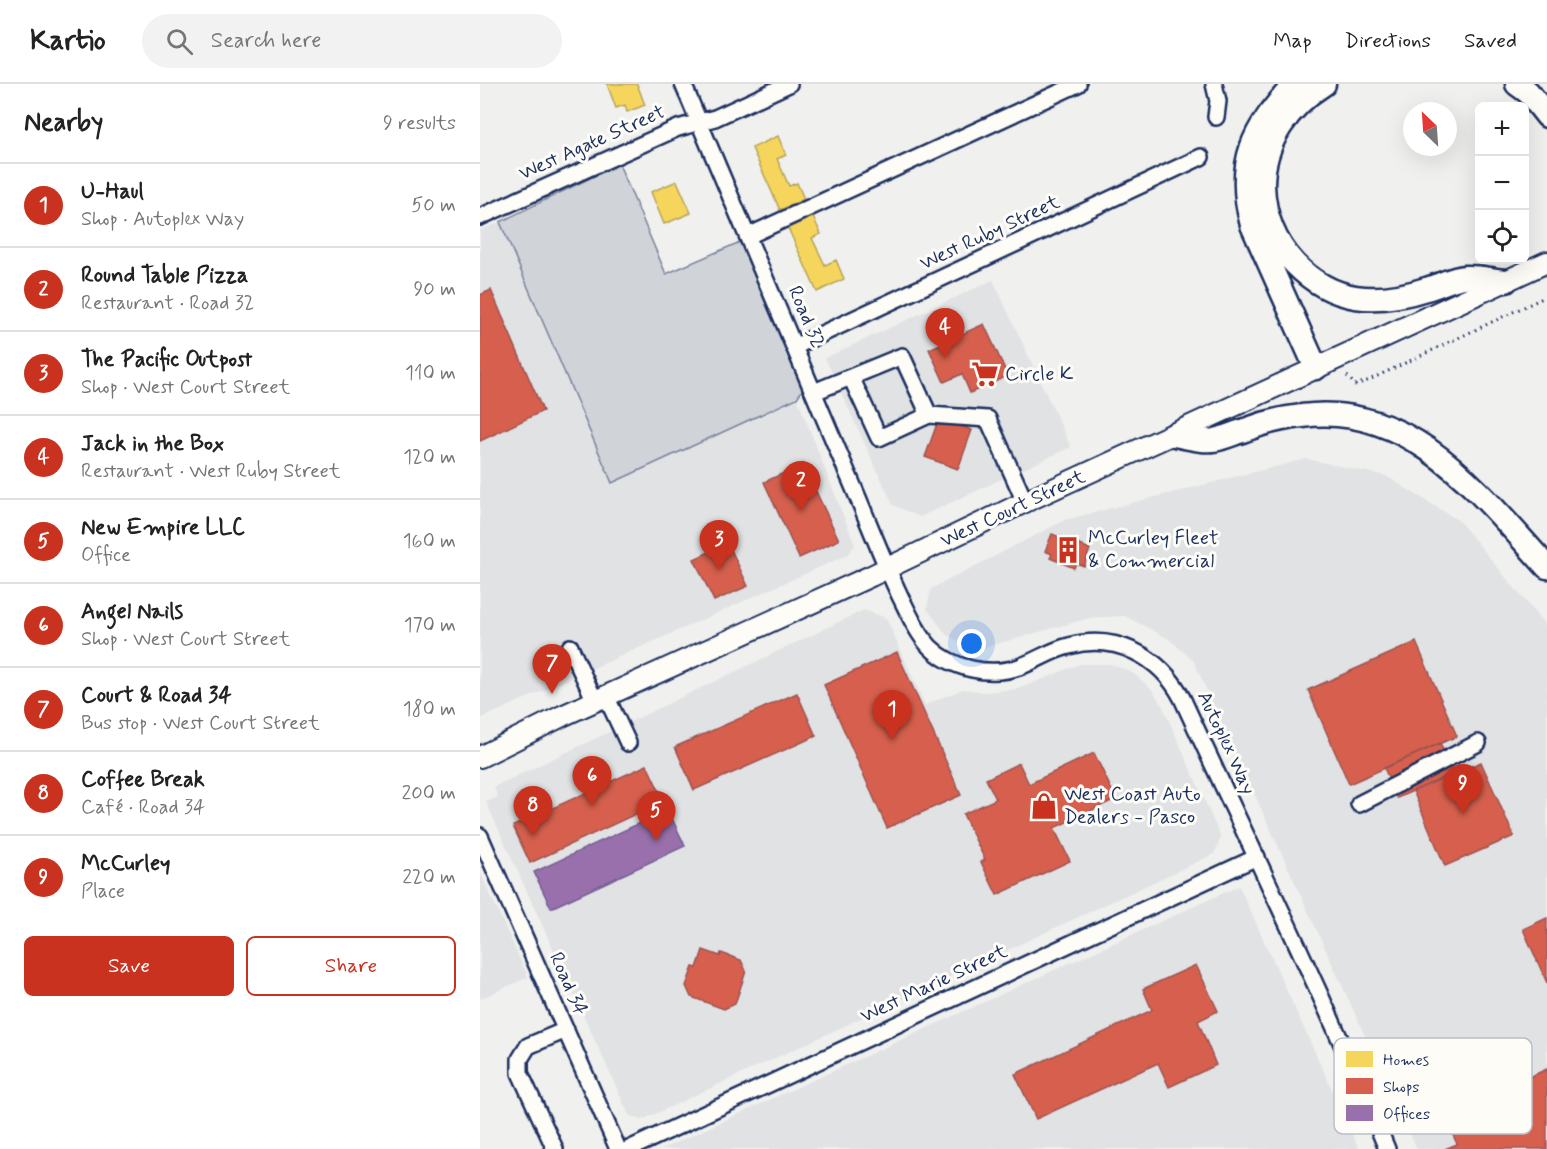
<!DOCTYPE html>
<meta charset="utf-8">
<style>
body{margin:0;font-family:Mynerve,sans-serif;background:#f2f2f2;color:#222}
.controls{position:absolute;right:18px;top:18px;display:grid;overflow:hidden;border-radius:9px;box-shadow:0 6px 24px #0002}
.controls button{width:54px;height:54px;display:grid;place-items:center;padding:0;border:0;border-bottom:2px solid #e0e0e0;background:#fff;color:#222;font:30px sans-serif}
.compass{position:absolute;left:923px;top:18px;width:54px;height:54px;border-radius:50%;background:#fff;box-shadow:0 6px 24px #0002;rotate:335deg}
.you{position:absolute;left:492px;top:560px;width:21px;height:21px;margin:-15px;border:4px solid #fff;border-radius:50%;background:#1a73e8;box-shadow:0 0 0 9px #1a73e833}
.badge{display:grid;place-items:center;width:39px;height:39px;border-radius:50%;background:#c8321e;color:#fff;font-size:20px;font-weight:700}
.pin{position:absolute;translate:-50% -50px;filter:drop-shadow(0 2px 3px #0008)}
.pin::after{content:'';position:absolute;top:32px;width:21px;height:18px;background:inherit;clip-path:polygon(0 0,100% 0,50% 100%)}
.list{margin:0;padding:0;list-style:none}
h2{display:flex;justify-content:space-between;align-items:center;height:78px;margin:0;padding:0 24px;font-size:26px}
h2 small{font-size:20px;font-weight:400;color:#767676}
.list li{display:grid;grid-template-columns:39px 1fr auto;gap:18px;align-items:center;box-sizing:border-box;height:84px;padding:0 24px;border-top:2px solid #e0e0e0}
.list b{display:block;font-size:22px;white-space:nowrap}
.list p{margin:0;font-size:20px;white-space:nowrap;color:#767676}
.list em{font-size:20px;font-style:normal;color:#767676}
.actions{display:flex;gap:12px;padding:18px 24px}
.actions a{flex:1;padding:14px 0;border:2px solid #c8321e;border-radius:9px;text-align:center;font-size:21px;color:#c8321e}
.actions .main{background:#c8321e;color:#fff}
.icon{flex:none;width:33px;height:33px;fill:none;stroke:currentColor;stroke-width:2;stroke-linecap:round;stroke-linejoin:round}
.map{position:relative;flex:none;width:1067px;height:1065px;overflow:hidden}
header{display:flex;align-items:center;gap:36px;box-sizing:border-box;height:84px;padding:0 30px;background:#fff;border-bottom:2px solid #e0e0e0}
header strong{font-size:28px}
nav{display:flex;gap:33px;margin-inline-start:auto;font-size:21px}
.search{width:420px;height:54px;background:#f2f2f2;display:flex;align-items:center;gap:15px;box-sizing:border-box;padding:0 21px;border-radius:33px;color:#767676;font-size:22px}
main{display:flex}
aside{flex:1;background:#fff}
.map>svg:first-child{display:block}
.built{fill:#e0e2e3}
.green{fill:#d0d3d8;stroke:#76819b;stroke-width:1.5}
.homes{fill:#f6d55c;stroke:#b4a35d;stroke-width:1.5}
.shops{fill:#d6604d;stroke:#9e5152;stroke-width:1.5}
.offices{fill:#9970ab;stroke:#735c94;stroke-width:1.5}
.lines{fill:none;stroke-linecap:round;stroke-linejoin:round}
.minor-casing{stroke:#1b2f5e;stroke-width:20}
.major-casing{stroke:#1b2f5e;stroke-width:24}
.highway-casing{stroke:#1b2f5e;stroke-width:27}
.path{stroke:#1b2f5e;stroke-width:3;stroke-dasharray:1.5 4.5;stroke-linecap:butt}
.minor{stroke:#fdfcf7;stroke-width:15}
.major{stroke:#fdfcf7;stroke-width:20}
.highway{stroke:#fdfcf7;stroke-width:22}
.labels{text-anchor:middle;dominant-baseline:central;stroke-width:6;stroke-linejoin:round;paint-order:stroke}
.street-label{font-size:20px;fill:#1b2f5e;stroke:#fdfcf7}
.poi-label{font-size:20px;fill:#1b2f5e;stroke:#fdfcf7;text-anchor:start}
.key{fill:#fdfcf7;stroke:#b9bec9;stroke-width:1.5}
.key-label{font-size:16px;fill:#1b2f5e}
</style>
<header>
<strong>Kartio</strong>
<div class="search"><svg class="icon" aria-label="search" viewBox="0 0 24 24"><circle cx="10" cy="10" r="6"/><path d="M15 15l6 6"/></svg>Search here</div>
<nav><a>Map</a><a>Directions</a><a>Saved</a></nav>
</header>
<main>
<aside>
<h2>Nearby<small>9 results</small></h2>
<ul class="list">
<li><span class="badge">1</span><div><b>U-Haul</b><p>Shop · Autoplex Way</p></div><em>50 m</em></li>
<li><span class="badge">2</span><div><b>Round Table Pizza</b><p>Restaurant · Road 32</p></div><em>90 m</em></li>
<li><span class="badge">3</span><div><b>The Pacific Outpost</b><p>Shop · West Court Street</p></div><em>110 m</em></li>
<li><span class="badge">4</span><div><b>Jack in the Box</b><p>Restaurant · West Ruby Street</p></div><em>120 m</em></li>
<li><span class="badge">5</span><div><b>New Empire LLC</b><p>Office</p></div><em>160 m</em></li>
<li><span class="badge">6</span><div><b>Angel Nails</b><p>Shop · West Court Street</p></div><em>170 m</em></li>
<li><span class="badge">7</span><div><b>Court &amp; Road 34</b><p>Bus stop · West Court Street</p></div><em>180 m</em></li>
<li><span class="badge">8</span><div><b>Coffee Break</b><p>Café · Road 34</p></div><em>200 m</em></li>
<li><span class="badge">9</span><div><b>McCurley</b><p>Place</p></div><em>220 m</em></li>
</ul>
<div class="actions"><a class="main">Save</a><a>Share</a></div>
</aside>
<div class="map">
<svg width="1067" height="1065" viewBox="0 0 1067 1065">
<rect width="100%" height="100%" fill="#f0f0ee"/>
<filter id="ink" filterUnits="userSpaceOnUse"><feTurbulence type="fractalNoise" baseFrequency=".0167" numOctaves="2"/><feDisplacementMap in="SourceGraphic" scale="12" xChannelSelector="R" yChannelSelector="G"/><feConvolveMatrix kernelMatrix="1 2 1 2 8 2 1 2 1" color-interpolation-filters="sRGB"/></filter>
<g filter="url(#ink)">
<!-- built -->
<path class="built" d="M20,138L132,398L317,314L375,461L367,471L0,635V147Z
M513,196L591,363L440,433L413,421L345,274Z
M826,375L906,392L979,437L1067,543V1065H937L713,576L689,555L645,532L609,534L495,566L467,551L447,525L451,505L585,436Z
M384,526L406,534L445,621L483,605L505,608L538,605L600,580H630L649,587L659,594L673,607L683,623L741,754L734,770L162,1036L149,1031L6,718L18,713L14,703Z
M0,788L48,893L0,915Z
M759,802L879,1065H182Z"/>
<!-- green -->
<path class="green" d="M139,80L186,190L260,158L325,302L317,314L132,399L20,138Z"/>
<!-- homes -->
<path class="homes" d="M127,0H157L165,21L147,28L145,21L136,24Z
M298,52L306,71L297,75L309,102L317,99L324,115L300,126L272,64Z
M197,97L211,129L184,140L171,108Z
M333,133L341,150L332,154L345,181L356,176L364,195L337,208L308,144Z"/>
<!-- shops -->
<path class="shops" d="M11,206L63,327L0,357V211Z
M504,240L528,292L490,309L482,290L464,298L449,265Z
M459,334L492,346L478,385L445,373Z
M323,380L359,456L319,474L284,398Z
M572,450L610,465L604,482L596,479L594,484L570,474L572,470L565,467Z
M248,459L268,502L234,517L214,475Z
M936,558L977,652L869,700L828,606Z
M417,568L481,711L407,744L344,601Z
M317,609L336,652L214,706L195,663Z
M960,659L974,689L917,714L904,684Z
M614,669L636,715L574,744L590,777L517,811L501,778L505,776L483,730L516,715L506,695L539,679L549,700Z
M1001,678L1034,752L965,782L933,707Z
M167,681L184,717L50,779L33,742Z
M1067,834V899L1043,845Z
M223,866L240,872L241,869L261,876L266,887L255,920L244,925L211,913L206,902L213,883L217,884Z
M716,881L738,927L718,937L736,981L689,1003L678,979L556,1035L535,990L672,926L663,905Z
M1067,985V1065H965L977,1060L964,1031Z"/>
<!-- offices -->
<path class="offices" d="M188,726L205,762L71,824L54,788Z"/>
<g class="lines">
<defs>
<path id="minor" d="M203,0C258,129 313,258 367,388C385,429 401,472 420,512C429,530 437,549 450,563C472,585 510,593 539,583C556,577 571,566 589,562C635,549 680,572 702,614C771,764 844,912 907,1065
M734,0L738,17L736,33
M0,133L198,44L235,34L309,0
M268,152L598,0
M316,262L721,73
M371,293L399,354L449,331
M334,308L422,272L449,331L508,335L545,418
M90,563L115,617
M126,612L148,659
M879,720L998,659
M0,752L138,1065
M75,1065L40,989V975L48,962L86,946
M149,1065L777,773"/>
<path id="major" d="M0,673L82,632L391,492L545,418L1067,178"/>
<path id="highway" d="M815,0C773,45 755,78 772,141L836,284
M844,0C809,22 783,58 783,101C784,130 794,158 815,180C853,219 896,221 946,205C958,202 972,194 985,193C998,192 1013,196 1026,197
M1037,0L1048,8L1067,32
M694,351C706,353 722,358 734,356C744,354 755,349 765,346C783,339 802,334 822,332C932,317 1002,412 1067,483"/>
</defs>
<!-- minor casing -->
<use href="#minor" class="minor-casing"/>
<!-- major casing -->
<use href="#major" class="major-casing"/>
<!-- highway casing -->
<use href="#highway" class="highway-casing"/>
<!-- path -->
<path class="path" d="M867,292L875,301L887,297L1067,212"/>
<!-- minor -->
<use href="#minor" class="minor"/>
<!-- major -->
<use href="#major" class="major"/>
<!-- highway -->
<use href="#highway" class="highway"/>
</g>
</g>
<!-- icons -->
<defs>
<symbol id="supermarket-bare" viewBox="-9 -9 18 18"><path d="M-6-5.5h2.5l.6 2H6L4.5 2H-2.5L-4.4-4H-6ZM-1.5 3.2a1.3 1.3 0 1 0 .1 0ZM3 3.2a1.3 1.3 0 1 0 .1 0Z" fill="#c8321e" stroke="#fdfcf7" stroke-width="2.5" paint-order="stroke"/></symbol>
<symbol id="building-bare" viewBox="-9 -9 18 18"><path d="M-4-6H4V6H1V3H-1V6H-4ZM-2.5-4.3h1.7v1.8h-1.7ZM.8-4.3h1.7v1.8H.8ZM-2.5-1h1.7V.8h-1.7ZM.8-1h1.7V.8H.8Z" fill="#c8321e" stroke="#fdfcf7" stroke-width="2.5" paint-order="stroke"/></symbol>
<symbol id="shop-bare" viewBox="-9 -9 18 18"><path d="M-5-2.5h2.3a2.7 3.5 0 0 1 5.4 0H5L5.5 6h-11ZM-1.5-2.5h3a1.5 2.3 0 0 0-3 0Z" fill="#c8321e" stroke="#fdfcf7" stroke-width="2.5" paint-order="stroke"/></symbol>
</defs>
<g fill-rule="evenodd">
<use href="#supermarket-bare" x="486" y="271" width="38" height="38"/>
<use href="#building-bare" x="569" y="447" width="38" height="38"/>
<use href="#shop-bare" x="545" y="703" width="38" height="38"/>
</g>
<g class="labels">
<!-- street labels -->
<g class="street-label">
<text transform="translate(112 59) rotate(-24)">West Agate Street</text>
<text transform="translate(510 149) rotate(-25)">West Ruby Street</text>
<text transform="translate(326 233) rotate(67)">Road 32</text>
<text transform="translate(533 425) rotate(-25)">West Court Street</text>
<text transform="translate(746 659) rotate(65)">Autoplex Way</text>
<text transform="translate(88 900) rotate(66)">Road 34</text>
<text transform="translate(454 900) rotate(-25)">West Marie Street</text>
</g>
<!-- poi labels -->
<g class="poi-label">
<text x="525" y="290">Circle K</text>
<text x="608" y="454">McCurley Fleet<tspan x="608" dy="23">&amp; Commercial</tspan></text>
<text x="584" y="710">West Coast Auto<tspan x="584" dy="23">Dealers - Pasco</tspan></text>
</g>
</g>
<!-- legend -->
<rect x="854" y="954" width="198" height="96" rx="9" class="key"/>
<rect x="866" y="967" width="27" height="16" fill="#f6d55c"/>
<rect x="866" y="994" width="27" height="16" fill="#d6604d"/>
<rect x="866" y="1021" width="27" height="16" fill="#9970ab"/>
<g class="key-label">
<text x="903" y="981">Homes</text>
<text x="903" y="1008">Shops</text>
<text x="903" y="1035">Offices</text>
</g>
</svg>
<div class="controls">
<button>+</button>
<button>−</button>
<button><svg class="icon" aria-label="locate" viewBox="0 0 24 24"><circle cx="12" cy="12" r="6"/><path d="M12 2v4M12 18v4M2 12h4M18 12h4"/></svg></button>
</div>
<svg class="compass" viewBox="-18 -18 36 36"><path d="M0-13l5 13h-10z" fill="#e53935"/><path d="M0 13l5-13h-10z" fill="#767676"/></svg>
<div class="you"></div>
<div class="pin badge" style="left:412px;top:656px">1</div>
<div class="pin badge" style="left:321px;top:427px">2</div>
<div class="pin badge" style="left:239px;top:486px">3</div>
<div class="pin badge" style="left:465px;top:274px">4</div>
<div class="pin badge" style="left:176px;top:757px">5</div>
<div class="pin badge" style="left:112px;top:722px">6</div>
<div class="pin badge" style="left:72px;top:610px">7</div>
<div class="pin badge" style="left:53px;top:752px">8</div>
<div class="pin badge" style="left:983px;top:730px">9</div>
</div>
</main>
